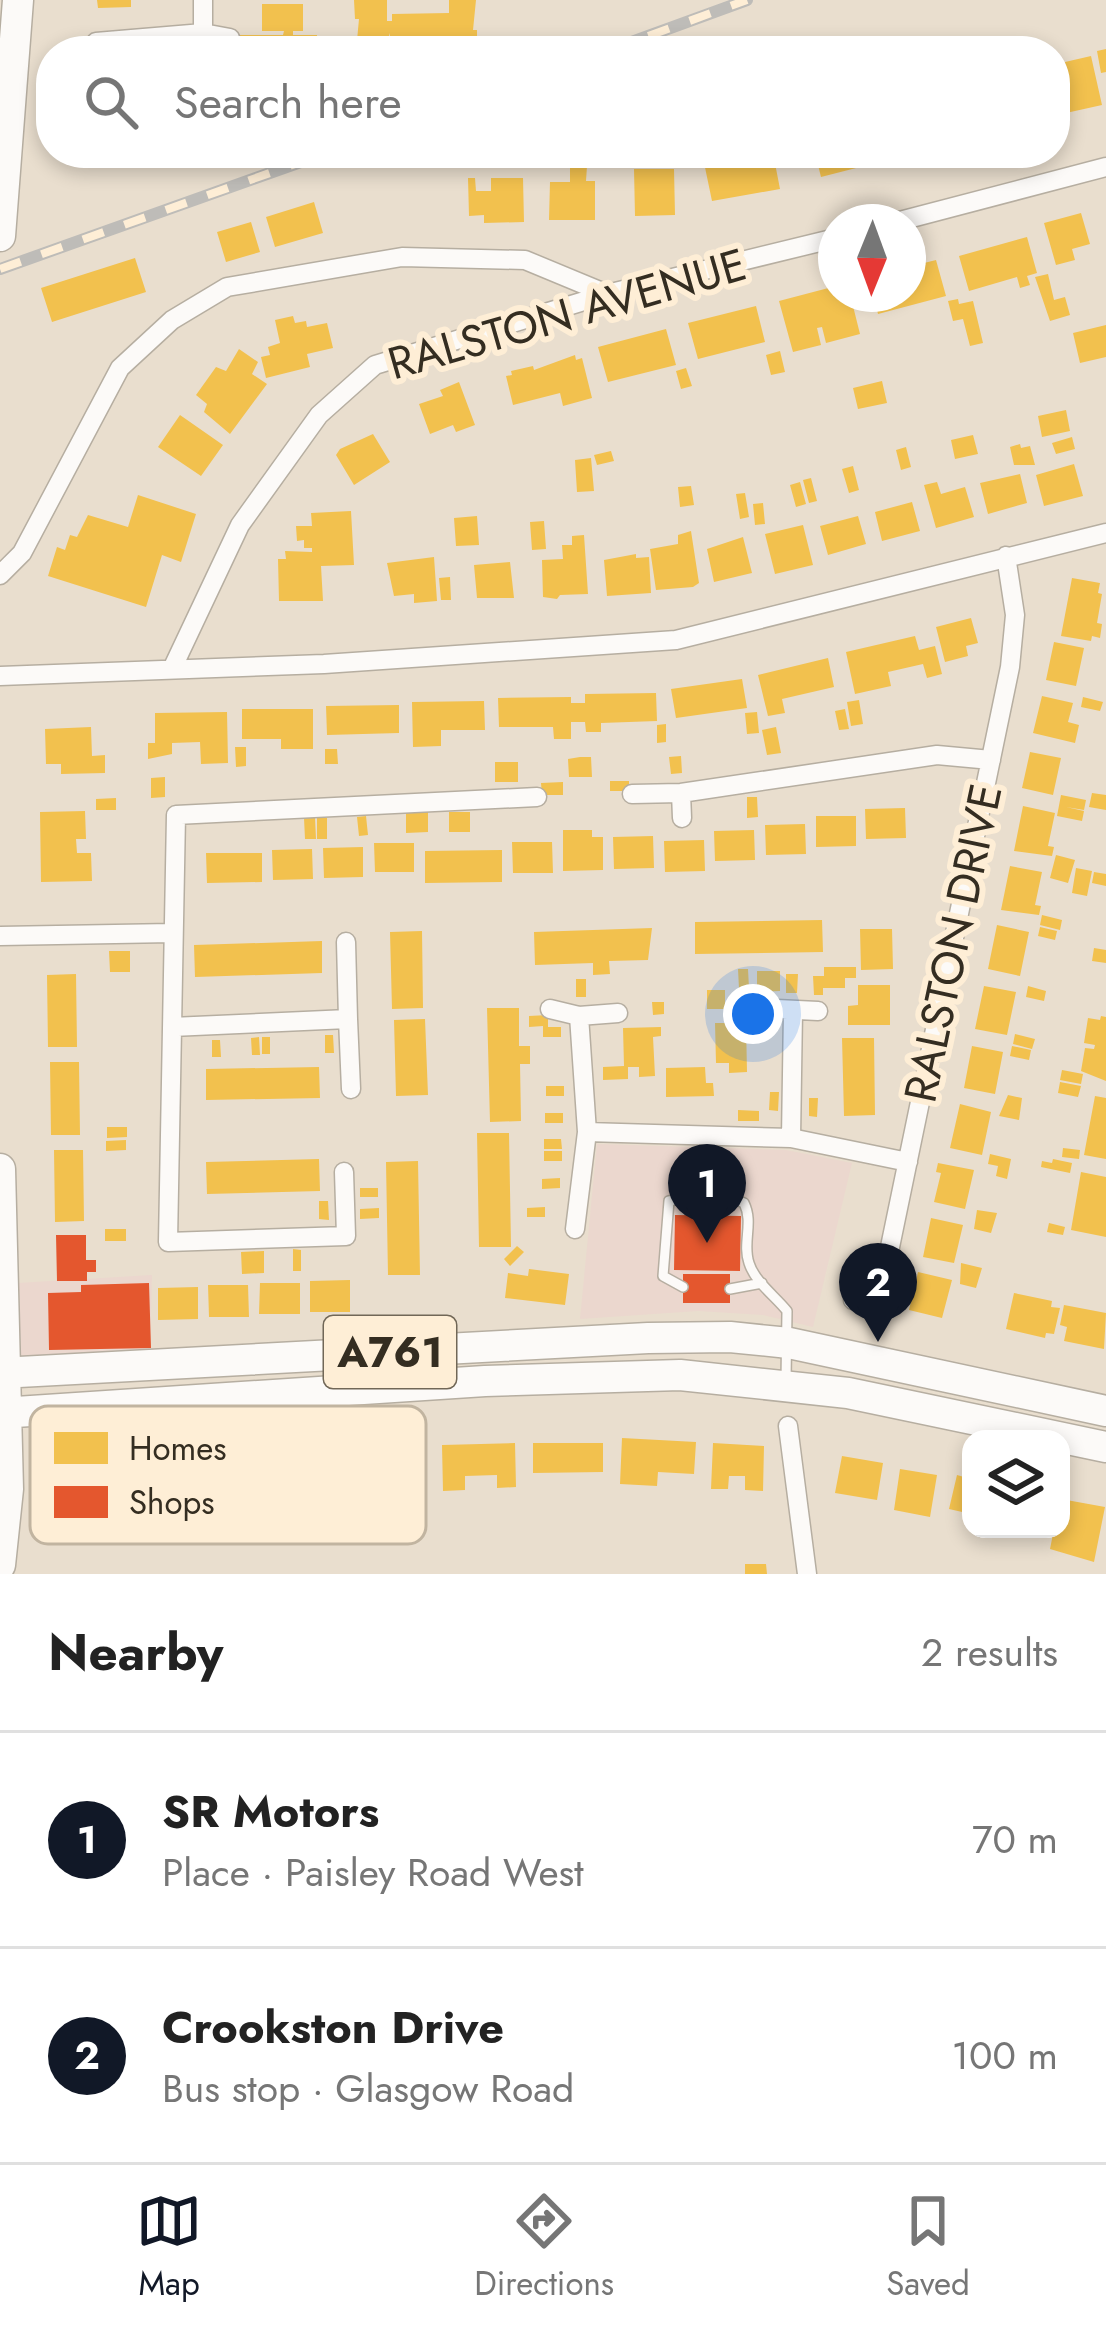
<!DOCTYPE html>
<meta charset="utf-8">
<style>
body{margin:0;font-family:Jost,sans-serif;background:#f6f6f6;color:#222}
.controls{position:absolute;right:36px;bottom:36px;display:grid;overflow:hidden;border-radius:24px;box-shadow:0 6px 18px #0003}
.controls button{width:108px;height:108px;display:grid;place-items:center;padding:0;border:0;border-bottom:3px solid #e0e0e0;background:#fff;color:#222;font:60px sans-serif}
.compass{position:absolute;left:818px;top:204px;width:108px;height:108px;border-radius:50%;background:#fff;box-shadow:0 6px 18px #0003;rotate:181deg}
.you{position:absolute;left:753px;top:1014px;width:42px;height:42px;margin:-30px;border:9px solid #fff;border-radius:50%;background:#1a73e8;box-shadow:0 0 0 18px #1a73e833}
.badge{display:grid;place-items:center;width:78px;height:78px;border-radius:50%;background:#111827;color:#fff;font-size:39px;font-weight:700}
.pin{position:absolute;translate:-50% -99px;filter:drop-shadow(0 3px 6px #0008)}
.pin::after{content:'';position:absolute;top:63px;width:42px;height:36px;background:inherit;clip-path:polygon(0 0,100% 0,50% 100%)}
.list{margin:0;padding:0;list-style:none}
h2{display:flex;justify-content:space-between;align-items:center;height:156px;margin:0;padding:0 48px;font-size:51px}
h2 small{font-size:39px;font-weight:400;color:#767676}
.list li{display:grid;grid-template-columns:78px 1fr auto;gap:36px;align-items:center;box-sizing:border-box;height:216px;padding:0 48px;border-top:3px solid #e0e0e0}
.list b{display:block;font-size:45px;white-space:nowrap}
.list p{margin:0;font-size:39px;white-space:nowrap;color:#767676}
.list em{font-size:39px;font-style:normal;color:#767676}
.icon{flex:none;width:66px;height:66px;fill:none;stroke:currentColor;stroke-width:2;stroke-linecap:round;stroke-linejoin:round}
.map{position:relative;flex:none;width:1106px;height:1574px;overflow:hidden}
.search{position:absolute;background:#fff;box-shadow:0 6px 18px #0003;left:36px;right:36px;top:36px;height:132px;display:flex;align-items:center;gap:30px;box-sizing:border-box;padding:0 42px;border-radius:48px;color:#767676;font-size:45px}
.sheet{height:588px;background:#fff}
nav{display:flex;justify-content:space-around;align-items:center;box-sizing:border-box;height:168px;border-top:3px solid #e0e0e0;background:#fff;font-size:33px;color:#767676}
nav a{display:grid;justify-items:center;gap:6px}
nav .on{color:#111827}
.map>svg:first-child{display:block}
.commercial{fill:#ebd7ce}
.homes{fill:#f2c14e}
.shops{fill:#e4572e}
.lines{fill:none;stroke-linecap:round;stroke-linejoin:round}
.lane-casing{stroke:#b6aea1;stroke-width:12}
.street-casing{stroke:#b6aea1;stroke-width:21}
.primary-casing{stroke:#b6aea1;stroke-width:33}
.lane{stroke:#fcfaf8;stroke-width:9}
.street{stroke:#fcfaf8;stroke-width:18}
.primary{stroke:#fcfaf8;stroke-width:30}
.rail-casing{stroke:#bebcb8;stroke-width:12}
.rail{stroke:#feeed6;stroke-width:8;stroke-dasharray:22;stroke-linecap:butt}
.labels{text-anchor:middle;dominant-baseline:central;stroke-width:12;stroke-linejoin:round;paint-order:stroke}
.shield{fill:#feeed6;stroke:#716757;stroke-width:3}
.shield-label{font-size:42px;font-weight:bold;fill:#342d21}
.street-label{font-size:45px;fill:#342d21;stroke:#feeed6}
.key{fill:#feeed6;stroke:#c1b4a0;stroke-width:3}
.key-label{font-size:33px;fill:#342d21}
</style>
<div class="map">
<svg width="1106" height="1574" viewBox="0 0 1106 1574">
<rect width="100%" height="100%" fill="#e9dece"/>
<!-- commercial -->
<path class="commercial" d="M597,1144L786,1150L852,1163L813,1327L763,1315L698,1311L580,1319Z
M152,1275L150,1351L0,1360V1284Z"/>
<!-- homes -->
<path class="homes" d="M97,0H131V7L98,8Z
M354,0H387V21H392V14L449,13V0H476L473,30H477V51H451V41H392L389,33L390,51H356L359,19H355Z
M262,4H303V31H293V35H317V51H240V35H283L284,31H262Z
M1106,49V72L1101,73L1097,51Z
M1091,56L1102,105L1057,115L1055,71L1066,68L1065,62Z
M702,153H773L780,189L712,201Z
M815,153H857L860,167L821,177Z
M570,166H587L586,181H595V220H549L550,182H570Z
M634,169H674L675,215L635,216Z
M468,178H475L476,191H491V178H523L524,222L484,223V215L469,216Z
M314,202L323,233L275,247L266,217Z
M1081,213L1090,244L1072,249L1075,260L1056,265L1044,223Z
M251,222L260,252L226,262L217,232Z
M1027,237L1037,273L1027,276L1030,285L1020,288L1017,277L969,291L959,256Z
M135,258L146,292L52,322L41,288Z
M936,260L946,296L878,314L873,294H908V267Z
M1048,274L1054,300L1065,297L1070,315L1050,321L1035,277Z
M836,286V294H850L860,334L826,343L822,327L817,328L821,345L793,352L779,301Z
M958,299L959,304L973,301L983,343L970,346L963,319L953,321L948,301Z
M756,306L765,342L698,359L688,323Z
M293,316L295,323L306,321L307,327L327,323L333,348L307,354L310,367L266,378L261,357L270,355L268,347L280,343L275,320Z
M1106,325V357L1080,363L1073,333Z
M666,329L676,365L608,382L598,347Z
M239,349L258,362L252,374L267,384L230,434L204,412L207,404L196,395L216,367L226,371Z
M780,351L785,372L771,375L766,355Z
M575,355L576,360L582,358L592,398L563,406L560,393L513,405L506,376L512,375L511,371L533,366L534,370Z
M686,368L692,386L681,389L676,371Z
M882,381L887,403L858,409L853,388Z
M459,382L475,425L456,432L453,425L430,434L419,404L443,396L440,390Z
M1066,410L1070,431L1042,437L1038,416Z
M180,415L223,445L201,476L158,447Z
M373,434L390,462L354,485L336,455L340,449Z
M973,435L978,454L955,459L951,440Z
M1072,437L1075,449L1056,454L1052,443Z
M1020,444L1021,448L1030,446L1035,465H1014L1010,447Z
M906,447L911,467L901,470L896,450Z
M611,451L614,461L597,465L594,455Z
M591,458L594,491L577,492L575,460Z
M1074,464L1083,496L1044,506L1036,475Z
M853,466L859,490L849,493L842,469Z
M1020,474L1027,503L988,514L980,483Z
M811,478L817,501L809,503L803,480Z
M800,482L806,504L796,507L790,485Z
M937,482L941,494L965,487L974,517L936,528L924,485Z
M691,486L694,505L680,507L678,487Z
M745,493L749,517L740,519L736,494Z
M138,495L196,514L181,562L162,555L146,607L48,576L57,547L65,550L70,535L77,537L88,515L128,527Z
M912,502L920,531L882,541L875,512Z
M763,503L765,524L755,525L753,504Z
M351,511L354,565L321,566L323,601H279L278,559H286L285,551L312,552V548H304V540L297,541L296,526H312L311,513Z
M477,516L479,545L456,546L454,518Z
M858,516L866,544L828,555L820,526Z
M544,521L546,549L532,550L530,522Z
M803,525L813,565L775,574L765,534Z
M691,531L699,583L693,587L656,590L650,549L678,544V535Z
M584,535L588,594L560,595L557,599L543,597L542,560L563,559L562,545H572V536Z
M743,537L752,573L714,582L707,549Z
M636,554V558L649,557L651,593L607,596L604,560Z
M434,557L437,601L414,603V594L394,596L387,563Z
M510,562L514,598H477L474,565Z
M450,577L451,600H441L439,578Z
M1072,578L1100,583L1098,593L1102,594L1097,623L1102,624L1100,638L1092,636L1091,641L1061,636Z
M971,618L978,643L966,646L968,656L945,662L936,627Z
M915,636L919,650L935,646L942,674L927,678L923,664L888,672L891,686L855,694L846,652Z
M1054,642L1084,648L1076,686L1046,680Z
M828,658L834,687L782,699L785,713L768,716L758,675Z
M742,679L747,708L676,718L671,689Z
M656,693L657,721L601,723V732H586L585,722H571V739H554L553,727H499L498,698L571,697V703H585V694Z
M1042,696L1073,703L1068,722L1079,725L1075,743L1033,733Z
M1083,697L1103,702L1100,711L1081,707Z
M859,700L863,724L851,726L847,702Z
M484,701L485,730H441V746L413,747L412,702Z
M399,705V733L327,735L326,706Z
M242,709H313V749H281V739H242Z
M845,709L849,729L839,730L835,711Z
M227,712L228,763L201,764L200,742L172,743V754L148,759V743H155V713Z
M757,712L759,733L747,734L745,713Z
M666,724V742L657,743V725Z
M91,727L92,756L105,755V773L61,774V764H46L45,729Z
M776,727L781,753L767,755L762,730Z
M235,747H246V766L236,767Z
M325,749H337L338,764H325Z
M1030,752L1061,758L1053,795L1022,788Z
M681,756L682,773L671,774L669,757Z
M580,757H591L592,777H569L568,759Z
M495,762H518V782H495Z
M165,777V797L151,798V778Z
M610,781H629V791H610Z
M563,782V795H542L541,783Z
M1092,793L1106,795V810L1089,807Z
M1061,795L1086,800L1084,810L1066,807L1084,811L1082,821L1057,816Z
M747,797H757L758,817L747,818Z
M116,798V810H96V799Z
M1023,806L1055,813L1048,846L1054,847L1052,856L1014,851Z
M905,808L906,838L866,839L865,809Z
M85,811L86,839H76L77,853H91L92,881L41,882L40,812Z
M428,812V832L406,833V813Z
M449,812H470V832H449Z
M366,816L368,835L359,836L357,817Z
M816,816H856V846L816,847Z
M317,817L327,818V839H317Z
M304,818H315L316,839H305Z
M805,824L806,854L766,855L765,825Z
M563,830H592V837H603V870L563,871Z
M754,830L755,860L715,861L714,831Z
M653,836L654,868L614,869L613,837Z
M704,840L705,871L665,872L664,841Z
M512,842H552L553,873H513Z
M374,843H414V872H375Z
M363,847V877L324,878L323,848Z
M312,849L313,879L273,880L272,850Z
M502,850V882L425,883V851Z
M206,853H262V882L207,883Z
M1056,855L1075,860L1068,883L1050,878Z
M1010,866L1042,872L1035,905L1041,906L1039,915L1001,910Z
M1076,868L1092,871L1087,896L1072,893Z
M1094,872L1106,874V886L1092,883Z
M1042,915L1062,920L1060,930L1040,925Z
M822,920L823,952L695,954V922Z
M997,925L1029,932L1020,976L988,969Z
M1040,927L1057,931L1055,940L1038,936Z
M652,928L648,960L609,961L610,974L593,975V963L535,965L534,932Z
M860,929H892L893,969L861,970Z
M422,931L423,1008L392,1009L390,932Z
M322,941V973L195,977L194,945Z
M1094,948L1106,950V963L1092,961Z
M109,951H130V972H110Z
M824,967H856V978H845V988H823V995H814L813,976H824Z
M738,969H748L749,988L739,989Z
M757,971H780V991L757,992Z
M76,974L77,1047H48L47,975Z
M786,974H798L797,993H786Z
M576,979H586V997H576Z
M858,985H890V1025H848V1006L858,1005Z
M984,986L1016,992L1007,1035L975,1029Z
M1028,986L1046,991L1044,1001L1026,997Z
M707,990H725V1009H707Z
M652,1002H664V1014L653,1015Z
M487,1008H519V1046H530V1064H520L521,1121L490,1122Z
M548,1015V1027H561V1037H543V1026L529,1027V1016Z
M1101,1016L1106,1017V1081L1081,1071L1085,1048L1094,1049L1095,1045L1084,1043L1088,1018L1100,1020Z
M425,1019L428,1095L396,1096L394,1020Z
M715,1023H746L747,1072L729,1073V1063H716Z
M661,1027V1036L653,1037L655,1076L639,1077V1067H628V1079L603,1080V1067L624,1066L623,1028Z
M1015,1034L1035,1039L1032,1049L1013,1044Z
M325,1035H333L334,1053H325Z
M259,1037L260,1055H252L251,1038Z
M262,1037H270V1054H262Z
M842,1038H874L875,1115L844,1116Z
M212,1040H220L221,1057H212Z
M972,1046L1003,1052L995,1094L964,1088Z
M1012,1046L1031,1050L1029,1060L1010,1056Z
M50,1062H79L80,1135H51Z
M319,1067L320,1098L206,1100V1069Z
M705,1067L706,1083H713L714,1096L666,1097V1068Z
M1062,1070L1083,1074L1081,1084L1060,1080Z
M1060,1082L1081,1086L1078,1097L1058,1093Z
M546,1086H564V1096H546Z
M770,1092H779L778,1111L769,1110Z
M1008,1095L1022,1098L1019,1120L999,1116Z
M1095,1096L1106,1098V1159L1084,1155Z
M809,1098H818L817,1117L809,1116Z
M960,1104L991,1112L982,1155L950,1148Z
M738,1110L759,1111V1121H738Z
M545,1113H563V1123H545Z
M107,1127H127V1137L107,1138Z
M477,1133H509L511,1247H479Z
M544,1139H561L562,1149H544Z
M126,1140V1150L106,1151V1141Z
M1063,1148L1080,1150L1079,1159L1062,1157Z
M54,1150H83L84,1221L55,1222Z
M544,1151H562V1161H544Z
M990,1154L1011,1159L1007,1179L996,1176L998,1166L988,1164Z
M319,1159L320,1191L207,1194L206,1162Z
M1053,1159L1072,1163L1070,1173L1041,1167L1042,1161L1052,1163Z
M418,1161L420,1275H388L386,1162Z
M938,1163L974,1170L965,1209L934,1202L941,1173L936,1172Z
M1081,1172L1106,1177V1237L1071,1230Z
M560,1178V1188L542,1189V1179Z
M360,1188H378V1197H360Z
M319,1201H328L329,1220L319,1219Z
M545,1207V1217H527V1208Z
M379,1208V1218L360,1219V1209Z
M977,1210L997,1213L991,1233L974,1229Z
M931,1218L963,1225L954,1263L923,1257Z
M1049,1223L1065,1227L1063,1235L1047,1232Z
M105,1229H126V1241H105Z
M517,1246L524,1252L510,1266L504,1259Z
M293,1249L301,1250V1271H293Z
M264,1251V1273L242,1274L241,1252Z
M961,1263L982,1268L976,1288L960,1284Z
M529,1269L569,1274L565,1305L505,1298L508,1273L528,1276Z
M918,1272L952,1280L942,1318L909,1310Z
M350,1280V1312H310V1281Z
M260,1283H300V1314H259Z
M208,1285H248L249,1317H209Z
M198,1287V1319L158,1320V1288Z
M1014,1293L1052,1301L1051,1307L1060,1308L1054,1334L1046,1333L1045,1338L1006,1329Z
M1064,1305L1106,1313L1104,1349L1064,1341L1067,1327L1060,1325Z
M622,1438L696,1442L694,1474L658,1472L657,1486L620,1484Z
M515,1443L516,1487L497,1488V1475L465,1476V1490L443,1491L442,1445Z
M533,1443H603V1472L533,1473Z
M713,1443L764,1446L763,1491L745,1490V1476H729L728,1489H711Z
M842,1456L883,1463L877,1500L835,1493Z
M900,1469L937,1475L930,1517L894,1510Z
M957,1475L971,1479V1514L949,1509Z
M1061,1499L1105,1507L1094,1562L1050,1549L1054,1529H1061Z
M745,1564H766L767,1574H745Z"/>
<!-- shops -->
<path class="shops" d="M675,1215L741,1216L740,1271L674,1270Z
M56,1235H86V1260H96V1272H87V1281H57Z
M683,1274H730V1303H683Z
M149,1283L151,1348L49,1350L48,1293L81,1292V1285Z"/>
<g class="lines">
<defs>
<path id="lane" d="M683,1287L663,1276L669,1201L716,1192L744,1203C754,1223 742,1243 749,1263C755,1282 775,1296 787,1311L786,1380
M730,1289L762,1283"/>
<path id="street" d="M203,33L230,38
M96,42L203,33V0
M896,222L1106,167
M0,575L22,553L120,368L172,320L227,287L402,257L525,260L607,294
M172,669L240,525L319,415L375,365L607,294L836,238
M0,676L324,664L676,640L1106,533
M681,793L682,818
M632,794L681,793L937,755L991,760
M0,936L172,933
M739,1007L818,1011
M550,1009L579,1016L618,1013
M579,1016L587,1132L791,1138L908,1162
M348,1019L351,1089
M172,1027L348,1019L346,942
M791,1138L793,1011
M344,1172L346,1236L168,1242L176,815L537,797
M575,1229L587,1132
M853,1300L878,1305L1010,667L1015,615L1006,556
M788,1426L807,1574"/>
<path id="primary" d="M0,236L18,0
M0,1169L8,1489L0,1565
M0,1373L648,1338L730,1337L789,1343L1106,1411
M0,1413L485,1381L680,1375L848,1393L1106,1447"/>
</defs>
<!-- lane casing -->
<use href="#lane" class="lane-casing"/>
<!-- street casing -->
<use href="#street" class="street-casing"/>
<!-- primary casing -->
<use href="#primary" class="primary-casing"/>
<!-- lane -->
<use href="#lane" class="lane"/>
<!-- street -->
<use href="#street" class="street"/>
<!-- primary -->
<use href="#primary" class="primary"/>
<defs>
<path id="rail" d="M607,51L747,0
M0,269L326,153"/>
</defs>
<!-- rail casing -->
<use href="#rail" class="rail-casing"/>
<!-- rail -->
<use href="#rail" class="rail"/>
</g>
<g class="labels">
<!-- shield labels -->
<rect class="shield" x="324" y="1316" width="132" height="72" rx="9"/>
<g class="shield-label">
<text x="390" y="1352">A761</text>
</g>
<!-- street labels -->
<g class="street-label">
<text transform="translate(567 314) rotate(-16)">RALSTON AVENUE</text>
<text transform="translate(953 943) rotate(-78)">RALSTON DRIVE</text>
</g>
</g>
<!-- legend -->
<rect x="30" y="1406" width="396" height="138" rx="18" class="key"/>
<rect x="54" y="1432" width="54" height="32" fill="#f2c14e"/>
<rect x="54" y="1486" width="54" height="32" fill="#e4572e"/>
<g class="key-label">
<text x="129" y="1460">Homes</text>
<text x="129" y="1514">Shops</text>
</g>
</svg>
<div class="controls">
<button><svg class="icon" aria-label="layers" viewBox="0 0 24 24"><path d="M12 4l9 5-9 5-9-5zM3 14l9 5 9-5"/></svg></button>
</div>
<svg class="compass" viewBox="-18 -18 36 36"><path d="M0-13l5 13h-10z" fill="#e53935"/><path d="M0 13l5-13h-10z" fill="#767676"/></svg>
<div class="you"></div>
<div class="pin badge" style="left:707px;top:1243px">1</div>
<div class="pin badge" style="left:878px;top:1342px">2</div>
<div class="search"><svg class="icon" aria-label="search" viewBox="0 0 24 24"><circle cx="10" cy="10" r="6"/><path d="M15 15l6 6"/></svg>Search here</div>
</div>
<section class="sheet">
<h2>Nearby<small>2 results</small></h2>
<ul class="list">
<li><span class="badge">1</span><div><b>SR Motors</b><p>Place · Paisley Road West</p></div><em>70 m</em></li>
<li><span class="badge">2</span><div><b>Crookston Drive</b><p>Bus stop · Glasgow Road</p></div><em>100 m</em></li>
</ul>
</section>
<nav>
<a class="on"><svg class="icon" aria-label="map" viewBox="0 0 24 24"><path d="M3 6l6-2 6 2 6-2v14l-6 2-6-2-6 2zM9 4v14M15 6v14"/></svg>Map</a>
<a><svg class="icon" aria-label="directions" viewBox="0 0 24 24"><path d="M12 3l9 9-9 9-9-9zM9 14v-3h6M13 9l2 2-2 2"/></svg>Directions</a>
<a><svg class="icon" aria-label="saved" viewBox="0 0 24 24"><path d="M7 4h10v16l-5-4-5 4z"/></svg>Saved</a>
</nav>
